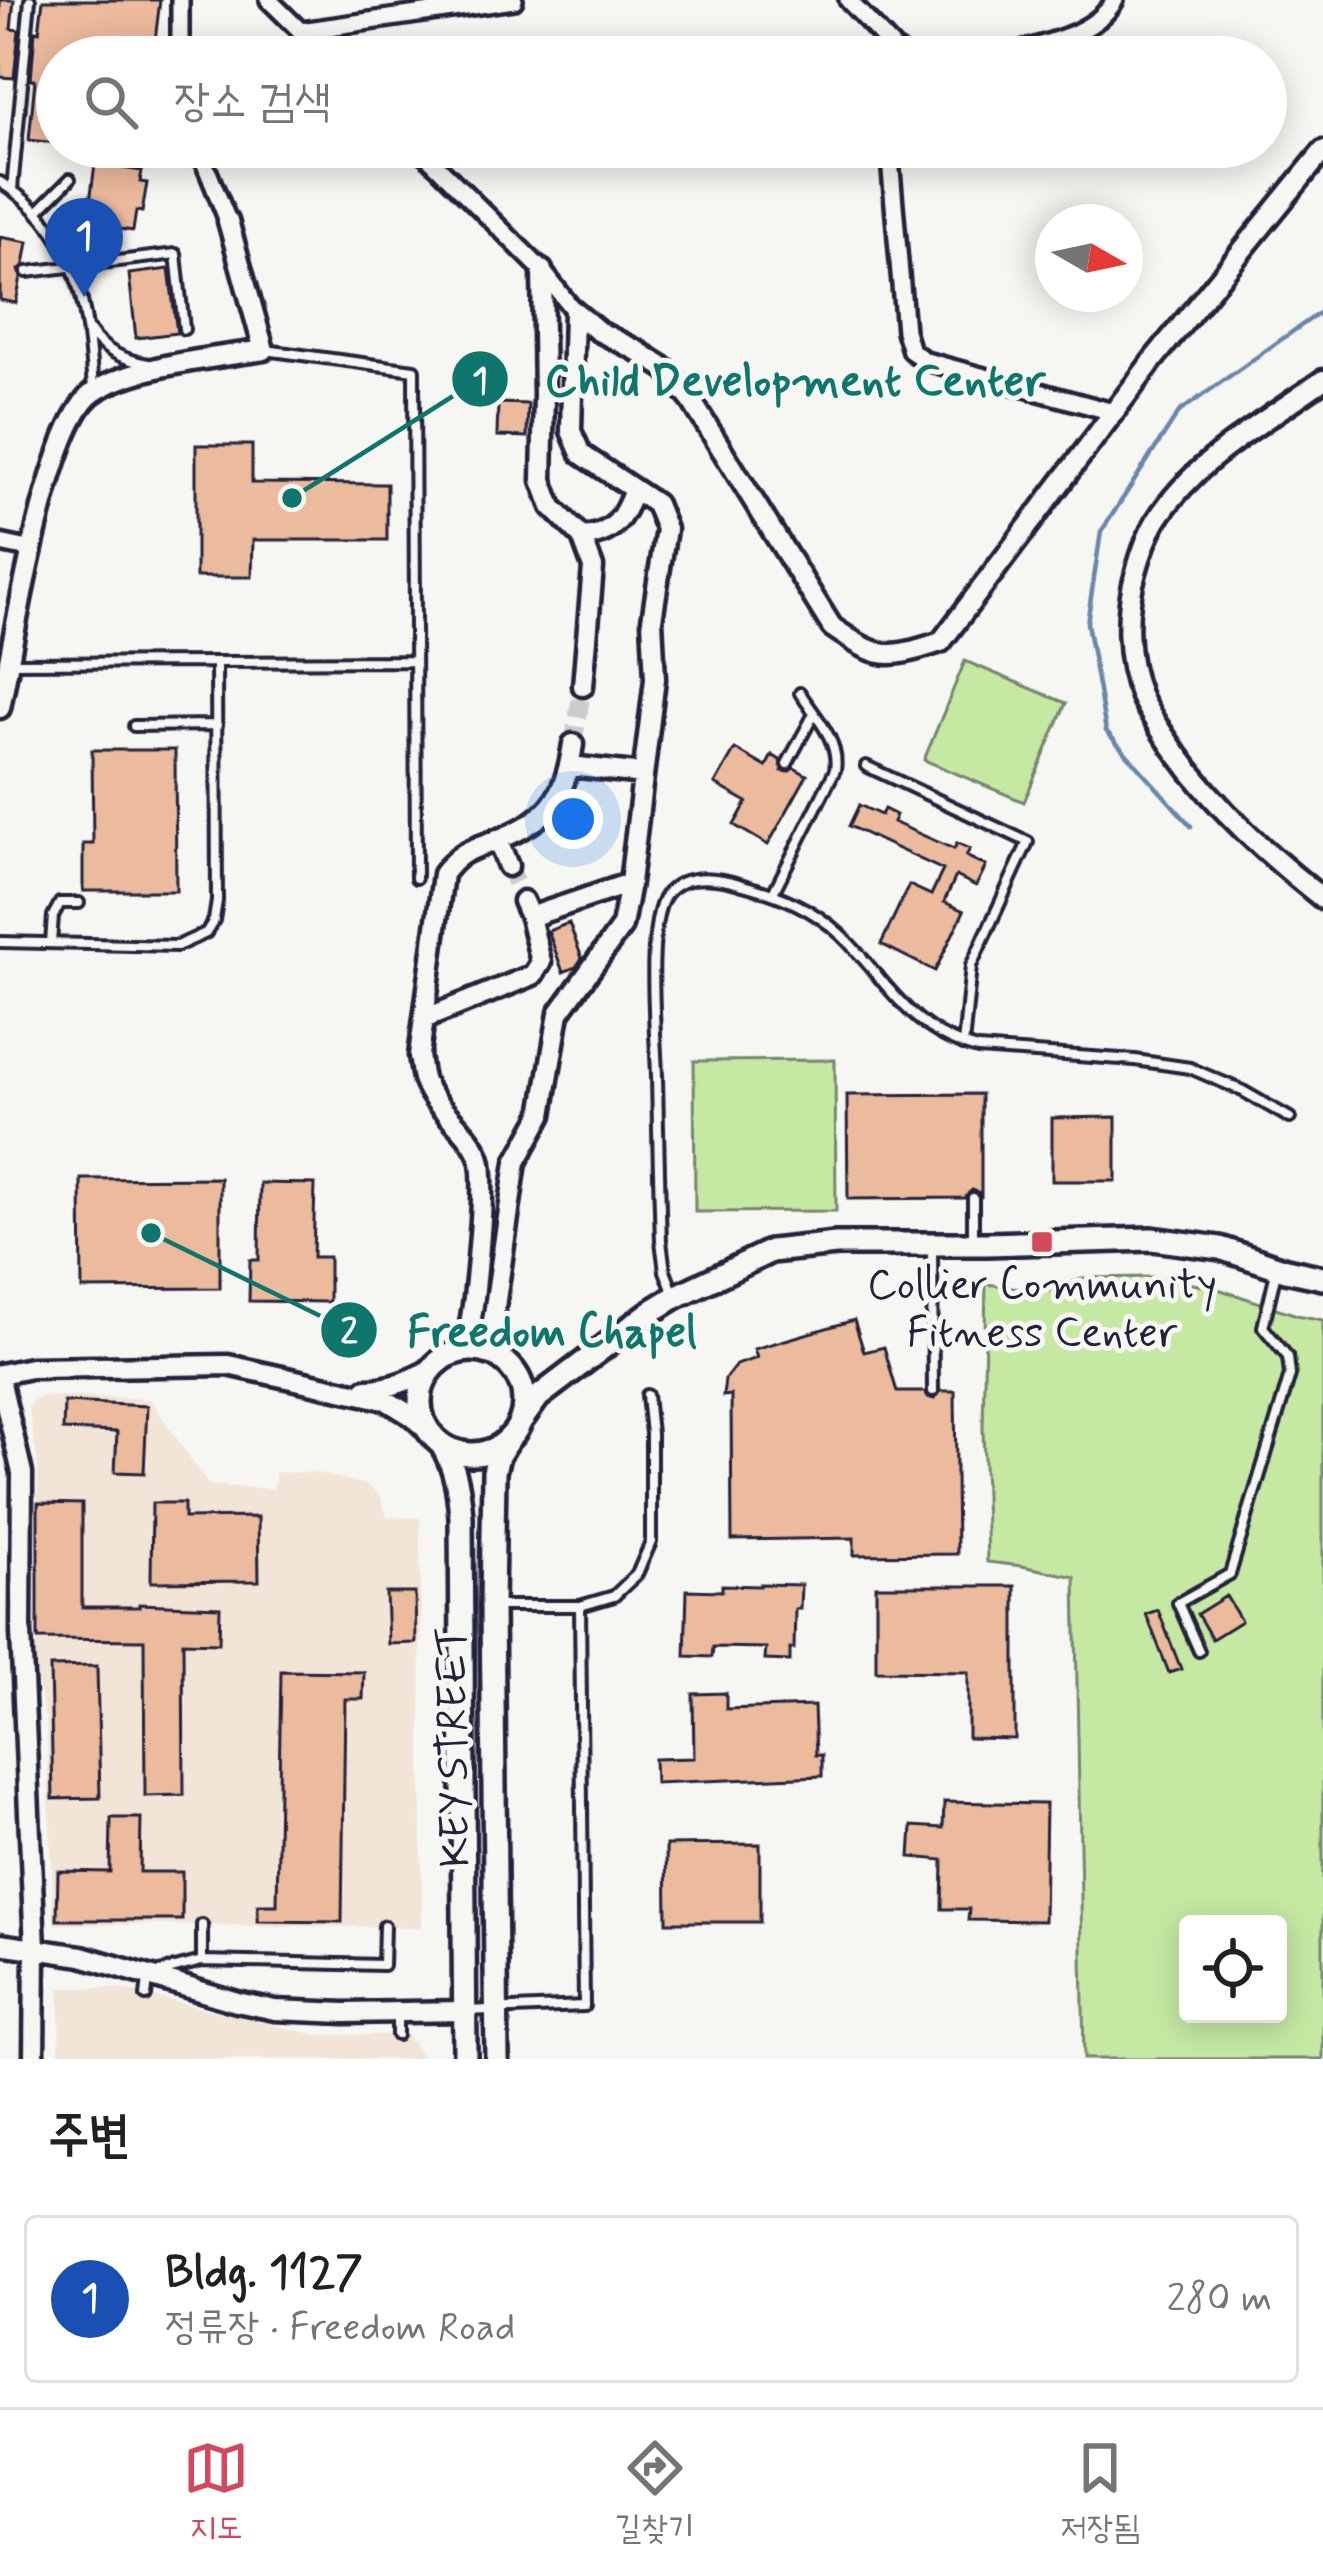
<!DOCTYPE html>
<html lang="ko">
<meta charset="utf-8">
<style>
body{margin:0;font-family:Mynerve,"Poor Story",sans-serif;background:#f2f2f2;color:#202124}
.controls{position:absolute;right:36px;bottom:36px;display:grid;overflow:hidden;border-radius:12px;box-shadow:0 6px 30px #0003}
.controls button{width:108px;height:108px;display:grid;place-items:center;padding:0;border:0;border-bottom:3px solid #e0e0e0;background:#fff;color:#202124;font:60px sans-serif}
.compass{position:absolute;left:1035px;top:204px;width:108px;height:108px;border-radius:50%;background:#fff;box-shadow:0 6px 30px #0003;rotate:99deg}
.you{position:absolute;left:573px;top:819px;width:42px;height:42px;margin:-30px;border:9px solid #fff;border-radius:50%;background:#1a73e8;box-shadow:0 0 0 18px #1a73e833}
.badge{display:grid;place-items:center;width:78px;height:78px;border-radius:50%;background:#d1495b;color:#fff;font-size:39px;font-weight:700}
.pin{position:absolute;translate:-50% -99px;filter:drop-shadow(0 3px 6px #0008)}
.pin::after{content:'';position:absolute;top:63px;width:42px;height:36px;background:inherit;clip-path:polygon(0 0,100% 0,50% 100%)}
.list{margin:0;padding:0;list-style:none}
h2{display:flex;justify-content:space-between;align-items:center;height:156px;margin:0;padding:0 48px;font-size:51px}
h2 small{font-size:39px;font-weight:400;color:#757577}
.list li{display:grid;grid-template-columns:78px 1fr auto;gap:36px;align-items:center;box-sizing:border-box;height:168px;margin:0 24px 24px;padding:0 24px;border:3px solid #e0e0e0;border-radius:12px}
.list b{display:block;font-size:45px;white-space:nowrap}
.list p{margin:0;font-size:39px;white-space:nowrap;color:#757577}
.list em{font-size:39px;font-style:normal;color:#757577}
.icon{flex:none;width:66px;height:66px;fill:none;stroke:currentColor;stroke-width:2;stroke-linecap:round;stroke-linejoin:round}
.map{position:relative;flex:none;width:1323px;height:2059px;overflow:hidden}
.search{position:absolute;background:#fff;box-shadow:0 6px 30px #0003;left:36px;right:36px;top:36px;height:132px;display:flex;align-items:center;gap:30px;box-sizing:border-box;padding:0 42px;border-radius:66px;color:#757577;font-size:45px}
.sheet{height:348px;background:#fff}
nav{display:flex;justify-content:space-around;align-items:center;box-sizing:border-box;height:168px;border-top:3px solid #e0e0e0;background:#fff;font-size:33px;color:#757577}
nav a{display:grid;justify-items:center;gap:6px}
nav .on{color:#d1495b}
.map>svg:first-child{display:block}
.built{fill:#f3e4d8}
.green{fill:#c5e9a3;stroke:#74866f;stroke-width:3;fill-rule:evenodd}
.lines{fill:none;stroke-linecap:round;stroke-linejoin:round}
.stream{stroke:#6987ab;stroke-width:4.5}
.building{fill:#ecba9d;stroke:#22223b;stroke-width:3}
.tertiary-tunnel{stroke:#cccccd;stroke-width:18;stroke-dasharray:18 9;stroke-linecap:butt}
.service-casing{stroke:#22223b;stroke-width:16}
.minor-casing{stroke:#22223b;stroke-width:24}
.tertiary-casing{stroke:#22223b;stroke-width:27}
.secondary-casing{stroke:#22223b;stroke-width:30}
.service{stroke:#f6f6f2;stroke-width:8}
.minor{stroke:#f6f6f2;stroke-width:15}
.tertiary{stroke:#f6f6f2;stroke-width:18}
.secondary{stroke:#f6f6f2;stroke-width:21}
.poi-dot{fill:#d1495b;stroke:#f6f6f2;stroke-width:4.5}
.labels{text-anchor:middle;dominant-baseline:central;stroke-width:10;stroke-linejoin:round;paint-order:stroke}
.poi-label{font-size:42px;fill:#22223b;stroke:#f6f6f2}
.street-label{font-size:42px;fill:#22223b;stroke:#f6f6f2}
.leader{fill:none;stroke:#0f766e;stroke-width:4.5}
.callout-dot{fill:#0f766e;stroke:#f6f6f2;stroke-width:4.5}
.mark-label{font-size:36px;text-anchor:middle;font-weight:bold;fill:#fff}
.callout-label{font-size:45px;text-anchor:middle;font-weight:bold;fill:#0f766e;stroke:#f6f6f2;stroke-width:10;stroke-linejoin:round;paint-order:stroke}
</style>
<div class="map">
<svg width="1323" height="2059" viewBox="0 0 1323 2059">
<rect width="100%" height="100%" fill="#f6f6f2"/>
<filter id="ink" filterUnits="userSpaceOnUse"><feTurbulence type="fractalNoise" baseFrequency=".00833" numOctaves="2"/><feDisplacementMap in="SourceGraphic" scale="24" xChannelSelector="R" yChannelSelector="G"/><feConvolveMatrix kernelMatrix="1 2 1 2 8 2 1 2 1" color-interpolation-filters="sRGB"/></filter>
<g filter="url(#ink)">
<!-- built -->
<path class="built" d="M40,1396L150,1399L208,1485L274,1489L276,1472L316,1473L367,1485L380,1496L387,1517L420,1518L422,1927L54,1924L46,1720L36,1674L38,1464L28,1405Z
M60,1988H116L317,2035H407L421,2055V2059H59Z"/>
<!-- green -->
<path class="green" d="M965,661L1066,703L1024,802L924,760Z
M835,1060L836,1211L695,1212L694,1061Z
M1153,1277L1215,1288L1297,1315L1323,1320V2059H1084L1075,1577L1022,1566L987,1562L983,1429L986,1284L1046,1292L1084,1278ZM1188,1924H1278V2014H1188Z"/>
<g class="lines">
<!-- stream -->
<path class="stream" d="M1191,826L1106,731L1087,623L1101,532L1179,412L1323,310"/>
</g>
<!-- building -->
<path class="building" d="M0,0H14L11,29L19,30L14,78L0,77Z
M43,0H160L153,57H57V143L29,140L35,80H31L35,31L39,32Z
M95,164L142,171L140,182L147,183L142,212L136,211L133,231L87,224Z
M0,237L28,242L24,265L19,270L21,277L16,303L0,300Z
M169,269L177,333L136,338L129,274Z
M498,403L528,404L527,437L497,436Z
M196,445H252V483L387,484V540H253L252,577H196Z
M735,749L766,767L772,755L780,760L782,771L788,772L794,768L807,775L768,845L734,825L747,802L715,784Z
M92,750H175L176,891H83V844H93Z
M859,805L881,815L884,809L896,815L893,822L954,849L957,843L970,849L966,856L986,866L976,886L956,876L944,902L964,911L935,971L881,944L909,885L931,895L943,870L849,826Z
M569,923L582,958L576,967L563,972L548,931Z
M981,1094V1198L978,1192L972,1190L965,1198L848,1199L847,1095Z
M1116,1117V1181H1052V1118Z
M220,1178V1288L82,1289L81,1179Z
M260,1183L315,1184L313,1257H329V1302L249,1301L250,1260H259Z
M854,1320L864,1352L884,1347L897,1392H925L928,1397L934,1399L941,1391H955L957,1554L854,1555V1538L732,1540L731,1395L723,1396L725,1379L736,1365L757,1358L754,1349Z
M64,1402L147,1406L144,1473L115,1472L117,1432L63,1430Z
M38,1503L82,1504V1607H139V1604L220,1607L219,1643L183,1642L184,1795L145,1796L144,1640L38,1639Z
M152,1503H184V1518L258,1517L259,1581L151,1582Z
M760,1584L801,1585L800,1609H795L794,1649H790V1661L765,1660L766,1648L713,1647L712,1657L685,1656L687,1590L722,1591V1585L760,1586Z
M876,1586H1015V1739L968,1738V1672L876,1671Z
M386,1593H415L416,1643L388,1644Z
M1226,1596L1241,1621L1212,1639L1197,1614Z
M1158,1610L1181,1669L1169,1673L1146,1614Z
M97,1666L100,1798L53,1799L50,1667Z
M281,1671L364,1672L363,1699H345L342,1922L258,1921V1905H277Z
M726,1693V1709L814,1706L816,1755H822V1776L655,1783L654,1759L694,1758L693,1694Z
M944,1802L1046,1804L1044,1921L968,1920L969,1909H942L943,1860L910,1857L912,1826L943,1828Z
M111,1818H141L140,1872H182V1920H57L58,1871L110,1872Z
M760,1844V1922H667L666,1845Z"/>
<g class="lines">
<!-- tertiary-tunnel -->
<path class="tertiary-tunnel" d="M573,744L583,686
M508,866L523,901"/>
<defs>
<path id="service" d="M0,182C79,231 87,305 93,389
M12,189L30,0
M38,211L70,179
M27,272L176,254L184,329
M90,331C103,351 125,360 148,364
M265,350L414,370L416,878
M10,663L415,661
M134,726L217,725
M787,764L814,714
M866,766L1028,842L971,966L963,1045
M773,893L835,770C840,741 815,716 800,693
M0,942L177,946L206,933L214,920L217,901L216,662
M51,943L53,916L60,903H79
M973,1239V1198
M932,1244L933,1391
M673,1292L665,1271L661,1241C659,1186 658,1131 657,1076C656,1037 645,924 666,895C684,871 720,878 743,885C780,895 812,908 840,934C887,979 908,1032 978,1049L1135,1060L1190,1068L1241,1090L1290,1118
M494,1606H580L614,1596L637,1574L651,1542V1434L647,1395
M1199,1651L1178,1603L1230,1574L1290,1375L1288,1357L1263,1327L1277,1268
M202,1961V1925
M160,1972L202,1961L383,1965L384,1926
M146,1996L148,1979
M466,2011L584,2006L580,1606
M397,2035V2014"/>
<path id="minor" d="M269,0L327,57
M848,0L895,50L909,57
M301,31L514,0
M180,57V0
M999,57C1037,45 1094,37 1115,0
M198,147L228,221
M418,147L542,270L574,311
M889,147L905,331L911,351L926,361L1113,412
M0,543L33,550"/>
<path id="tertiary" d="M542,270L544,395L542,480L552,507L582,537L593,567L583,686
M574,311L598,331L636,350L666,369L691,400L832,627C880,660 886,660 941,642L1153,360L1323,151
M1323,380C1265,422 1196,458 1156,521C1147,536 1141,554 1136,572C1125,611 1125,658 1141,697C1150,716 1163,734 1175,751C1216,809 1268,855 1323,899
M582,537C614,535 624,517 634,490
M0,708C13,645 47,424 94,392C134,365 216,358 264,350L228,221
M570,766L643,774
M497,839L508,866
M530,917L630,883
M424,1019L533,975L541,962L530,917L523,901
M457,1353C463,1345 467,1338 469,1328C475,1302 487,1181 480,1159C470,1129 438,1113 425,1084C421,1076 421,1065 419,1056L443,874C460,851 470,850 497,840C549,820 565,799 573,744
M503,1361L493,1335V1321L516,1162L542,1115L559,1013L622,926L630,883L655,679L652,620L666,529L656,504L581,454L571,431L574,311
M0,1374L31,1368L228,1365L386,1400L412,1416L428,1431
M0,1379L22,1473L21,1632L35,1948L34,2059
M366,1389C390,1389 411,1380 433,1368
M0,1944L82,1956L237,2002L275,2010L345,2013L465,2011"/>
<path id="secondary" d="M420 1402a52 52 0 1 1 104 0a52 52 0 1 1-104 0Z
M520,1422L538,1397L649,1313L675,1297L771,1251L836,1244H986L1152,1239L1220,1248L1286,1270L1323,1278
M442,1445C456,1469 459,1490 461,1517L465,2059
M497,2059L492,1606L494,1472L498,1456L509,1438"/>
</defs>
<!-- service casing -->
<use href="#service" class="service-casing"/>
<!-- minor casing -->
<use href="#minor" class="minor-casing"/>
<!-- tertiary casing -->
<use href="#tertiary" class="tertiary-casing"/>
<!-- secondary casing -->
<use href="#secondary" class="secondary-casing"/>
<!-- service -->
<use href="#service" class="service"/>
<!-- minor -->
<use href="#minor" class="minor"/>
<!-- tertiary -->
<use href="#tertiary" class="tertiary"/>
<!-- secondary -->
<use href="#secondary" class="secondary"/>
</g>
</g>
<!-- markers -->
<rect class="poi-dot" x="1030" y="1230" width="24" height="24" rx="6"/>
<g class="labels">
<!-- poi labels -->
<g class="poi-label">
<text x="1042" y="1286">Collier Community<tspan x="1042" dy="48">Fitness Center</tspan></text>
</g>
<!-- street labels -->
<g class="street-label">
<text transform="translate(455 1747) rotate(-91)">KEY STREET</text>
</g>
</g>
<!-- callouts -->
<path class="leader" d="M292 498L480 379M151 1233L349 1330"/>
<g class="callout-dot">
<circle cx="292" cy="498" r="12"/>
<circle cx="151" cy="1233" r="12"/>
<circle cx="480" cy="379" r="30"/>
<circle cx="349" cy="1330" r="30"/>
</g>
<g class="mark-label">
<text x="480" y="392">1</text>
<text x="349" y="1343">2</text>
</g>
<g class="callout-label">
<text x="795" y="395">Child Development Center</text>
<text x="552" y="1346">Freedom Chapel</text>
</g>
</svg>
<div class="controls">
<button><svg class="icon" aria-label="locate" viewBox="0 0 24 24"><circle cx="12" cy="12" r="6"/><path d="M12 2v4M12 18v4M2 12h4M18 12h4"/></svg></button>
</div>
<svg class="compass" viewBox="-18 -18 36 36"><path d="M0-13l5 13h-10z" fill="#e53935"/><path d="M0 13l5-13h-10z" fill="#757577"/></svg>
<div class="you"></div>
<div class="pin badge" style="left:84px;top:297px;background:#1a4fb4">1</div>
<div class="search"><svg class="icon" aria-label="search" viewBox="0 0 24 24"><circle cx="10" cy="10" r="6"/><path d="M15 15l6 6"/></svg>장소 검색</div>
</div>
<section class="sheet">
<h2>주변<small></small></h2>
<ul class="list">
<li><span class="badge" style="background:#1a4fb4">1</span><div><b>Bldg. 1127</b><p>정류장 · Freedom Road</p></div><em>280 m</em></li>
</ul>
</section>
<nav>
<a class="on"><svg class="icon" aria-label="map" viewBox="0 0 24 24"><path d="M3 6l6-2 6 2 6-2v14l-6 2-6-2-6 2zM9 4v14M15 6v14"/></svg>지도</a>
<a><svg class="icon" aria-label="directions" viewBox="0 0 24 24"><path d="M12 3l9 9-9 9-9-9zM9 14v-3h6M13 9l2 2-2 2"/></svg>길찾기</a>
<a><svg class="icon" aria-label="saved" viewBox="0 0 24 24"><path d="M7 4h10v16l-5-4-5 4z"/></svg>저장됨</a>
</nav>
